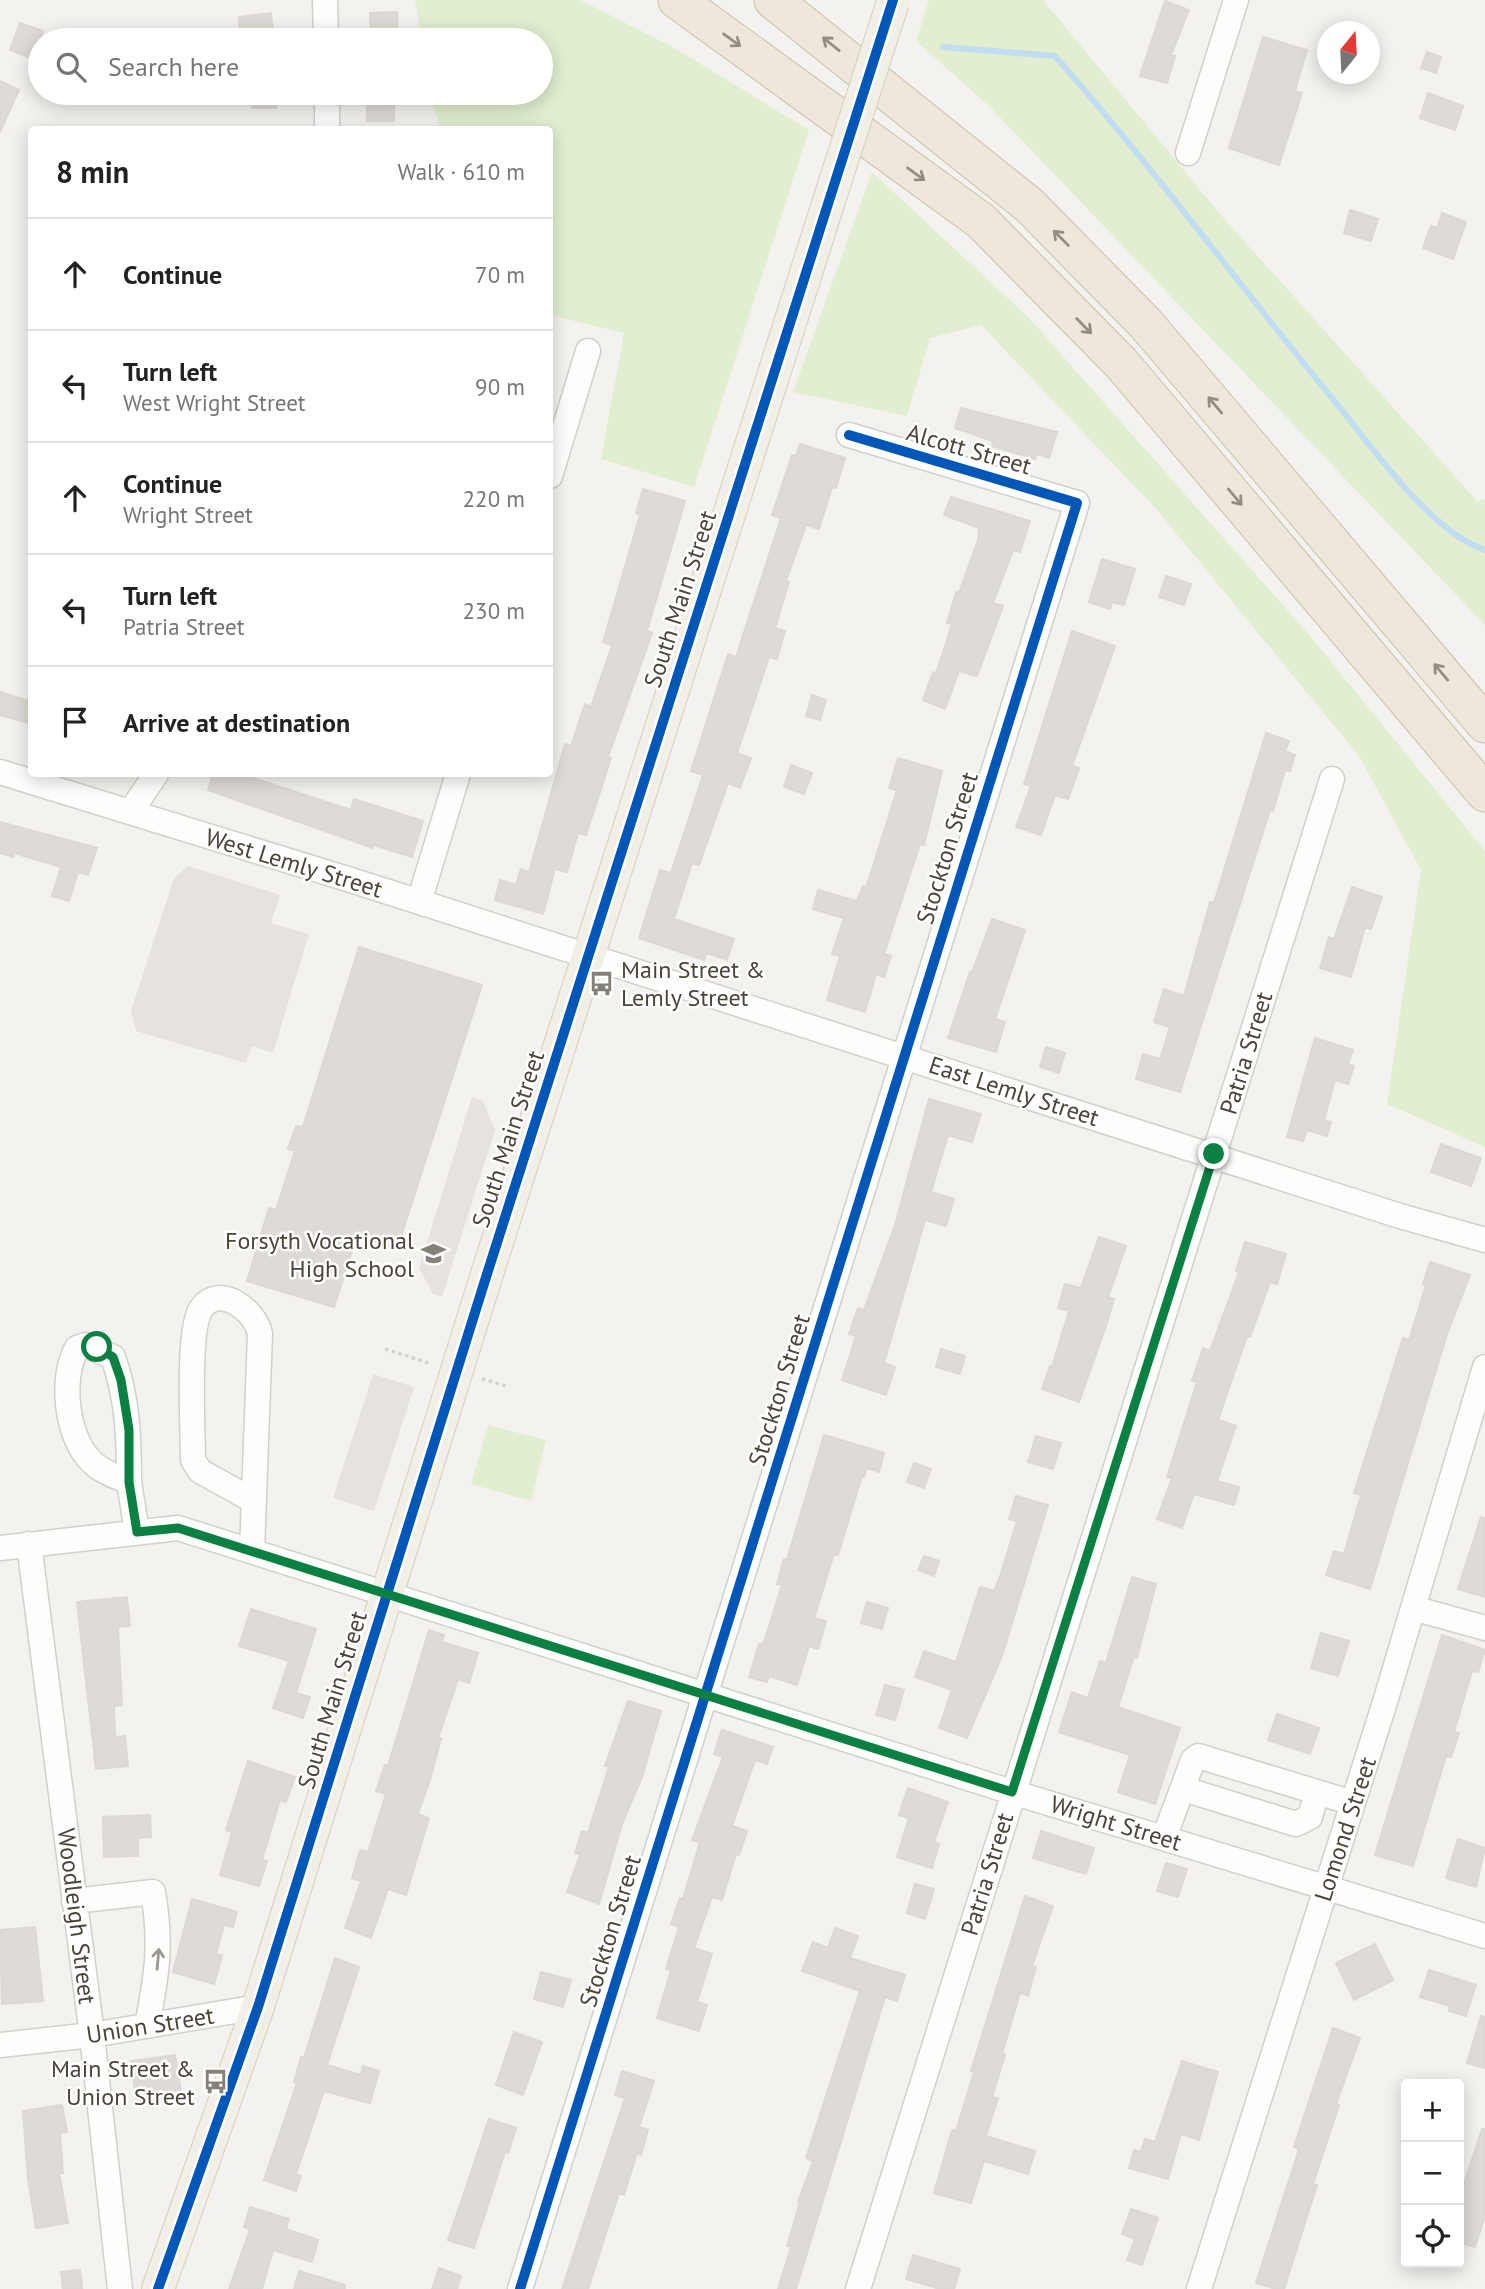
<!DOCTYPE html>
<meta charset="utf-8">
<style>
body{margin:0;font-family:"PT Sans",sans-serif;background:#f2f2f2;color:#222}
.controls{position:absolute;right:21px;bottom:21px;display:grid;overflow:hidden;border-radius:7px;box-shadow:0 4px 18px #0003}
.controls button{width:63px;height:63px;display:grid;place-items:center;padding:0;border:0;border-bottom:2px solid #e0e0e0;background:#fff;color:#222;font:35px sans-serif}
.compass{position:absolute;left:1317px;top:21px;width:63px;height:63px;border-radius:50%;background:#fff;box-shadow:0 4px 18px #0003;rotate:18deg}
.stop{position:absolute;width:21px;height:21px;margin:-16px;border:5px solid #0b8043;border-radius:50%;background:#fff}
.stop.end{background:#0b8043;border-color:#fff;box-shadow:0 2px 7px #0008}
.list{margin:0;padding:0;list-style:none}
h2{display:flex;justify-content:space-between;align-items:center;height:91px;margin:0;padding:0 28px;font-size:30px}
h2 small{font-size:23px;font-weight:400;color:#767676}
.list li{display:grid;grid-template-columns:46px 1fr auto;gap:21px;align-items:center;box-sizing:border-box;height:112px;padding:0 28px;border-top:2px solid #e0e0e0}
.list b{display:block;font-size:26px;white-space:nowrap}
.list p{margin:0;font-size:23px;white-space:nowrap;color:#767676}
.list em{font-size:23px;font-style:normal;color:#767676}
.icon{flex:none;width:38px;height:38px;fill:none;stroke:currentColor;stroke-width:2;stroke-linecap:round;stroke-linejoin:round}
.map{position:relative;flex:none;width:1485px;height:2289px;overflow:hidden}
.search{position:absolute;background:#fff;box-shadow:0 4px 18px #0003;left:28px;top:28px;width:525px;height:77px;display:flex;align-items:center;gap:18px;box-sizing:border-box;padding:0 24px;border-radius:38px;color:#767676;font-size:26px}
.panel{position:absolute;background:#fff;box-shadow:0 4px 18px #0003;left:28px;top:126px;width:525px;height:651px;border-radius:7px}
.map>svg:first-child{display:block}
.green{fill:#e1eecf}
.parking{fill:#e6e3df}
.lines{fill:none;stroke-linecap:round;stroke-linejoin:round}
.stream{stroke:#c0ddf1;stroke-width:6}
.building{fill:#dedbd6;stroke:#dcd9d4;stroke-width:2}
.minor-casing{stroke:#d2d0cb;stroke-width:27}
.major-casing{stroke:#d6cebb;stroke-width:34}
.highway-casing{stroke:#ccbfa9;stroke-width:39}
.path{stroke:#d3d2cc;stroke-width:3.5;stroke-dasharray:3.5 3.5;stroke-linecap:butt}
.minor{stroke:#fdfdfc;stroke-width:24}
.major{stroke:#f2efe6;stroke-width:32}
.highway{stroke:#ede8db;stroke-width:37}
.major-bridge-casing{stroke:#d6cebb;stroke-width:34;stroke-linecap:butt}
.major-bridge{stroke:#f2efe6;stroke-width:32}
.cycleway-casing{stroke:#fff;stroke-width:15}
.cycleway{stroke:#0057b8;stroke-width:10}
.oneway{stroke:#948e82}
.oneway2{stroke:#9b9791}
.route{stroke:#0b8043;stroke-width:9}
.labels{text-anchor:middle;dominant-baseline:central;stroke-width:5;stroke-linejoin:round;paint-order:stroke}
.street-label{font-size:24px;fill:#4b4439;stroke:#fff}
.poi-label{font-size:24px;fill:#4b4439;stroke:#fff;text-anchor:end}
</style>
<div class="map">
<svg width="1485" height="2289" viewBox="0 0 1485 2289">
<rect width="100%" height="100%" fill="#f4f2ee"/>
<!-- green -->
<path class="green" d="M415,0H580L671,46L809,130L694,487L601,459L624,333L550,315V130L440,129L430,93H541V40H422Z
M929,0H1043L1220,214L1477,501L1485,499V625L989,106L916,41Z
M872,172L1030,319L1311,637L1485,851V1147L1387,1104L1421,870L1359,756L1157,510L981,325L930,338L907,416L793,392Z
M488,1425L546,1440L531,1501L471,1484Z"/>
<!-- parking -->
<path class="parking" d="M188,866L280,895L271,923L309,934L273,1053L252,1046L246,1063L136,1031L131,1011L174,878Z
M472,1097L483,1101L495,1130L442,1297L433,1294L419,1268Z
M373,1374L414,1387L374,1511L333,1498Z"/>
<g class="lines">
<!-- stream -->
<path class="stream" d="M943,47L1055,56C1152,166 1239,285 1332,398C1370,444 1429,531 1485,550"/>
</g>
<!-- building -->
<path class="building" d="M1165,1L1189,10L1171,55L1175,56L1167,83L1140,76Z
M397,12L398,40H371L370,13Z
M271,13L274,40H241L239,17Z
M20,23L43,31L33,59L10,50Z
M1263,37L1307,50L1295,91L1302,93L1279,165L1229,148Z
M1427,52L1441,57L1436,73L1421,68Z
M0,81L19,90L0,132Z
M252,93H277L276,108H252Z
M367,93H394V121H367Z
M1428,93L1463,106L1455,130L1420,118Z
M1350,210L1378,219L1371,241L1344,233Z
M1442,213L1466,222L1453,259L1423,248L1431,226L1437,228Z
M961,408L1057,432L1049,458L1037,454L1035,459L992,446L993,441L955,428Z
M800,444L845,458L836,488L832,487L819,529L806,525L786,581L789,582L775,628L785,631L777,659L769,657L737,753L751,758L740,788L728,783L699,865L692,863L674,919L734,939L727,960L707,953L704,960L639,938L660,870L671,873L690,815L703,775L691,771L728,654L736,657L781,518L772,515L792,455L796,456Z
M643,489L685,501L647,631L652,633L608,757L611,758L586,835L578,833L567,872L555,869L543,914L495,900L500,880L516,885L521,869L529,872L565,744L571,746L585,704L591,707L612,645L603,642L640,515L636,513Z
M951,497L1030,521L1020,552L1013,550L993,603L1003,606L977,676L959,671L945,709L923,700L933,672L936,674L952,624L947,623L956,592L959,593L978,540L979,528L944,515Z
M1102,559L1135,569L1124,605L1112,602L1110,609L1089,602Z
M1166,576L1191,584L1184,605L1159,597Z
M1072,631L1115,646L1072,766L1079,768L1068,799L1055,795L1041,835L1016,827L1031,786L1024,784Z
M0,692L32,702V724L0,715Z
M812,695L826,700L820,720L806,716Z
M1266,733L1289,741L1285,751L1295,755L1290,771L1285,770L1273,811L1270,810L1180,1092L1136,1079L1143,1054L1160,1059L1170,1027L1154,1022L1164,989L1184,996L1210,902L1214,903Z
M898,758L942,771L924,845L920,844L884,954L891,956L884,977L876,974L865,1012L827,1000L840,956L832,954L844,918L813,909L818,890L857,901L863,886L866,888L897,790L889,788Z
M791,765L812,773L804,794L784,787Z
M213,774H241L351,810L354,799L423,821L412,857L374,845L373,848L208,790Z
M0,822L97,848L88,875L78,872L69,901L52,896L61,867L14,853L13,857L0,853Z
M1352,887L1382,897L1371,929L1365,927L1351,977L1320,968L1329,937L1334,939Z
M992,919L1025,930L995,1019L1005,1022L996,1052L948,1038L970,972L972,973Z
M359,947L482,985L397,1249L357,1236L334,1307L247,1281L269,1208L276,1210L295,1151L288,1149L296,1126L303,1127Z
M1315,1038L1353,1050L1348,1064L1354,1066L1348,1084L1335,1080L1324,1120L1331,1122L1327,1136L1307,1130L1303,1141L1287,1137Z
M1046,1047L1065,1053L1059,1073L1040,1067Z
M929,1099L981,1114L972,1142L948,1135L931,1192L954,1199L946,1226L925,1220L884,1363L895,1367L886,1395L842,1380L856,1336L849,1334L858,1308L864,1310L895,1225Z
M1441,1144L1481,1158L1471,1186L1431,1172Z
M1099,1237L1126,1246L1108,1297L1114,1299L1107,1323L1079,1402L1042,1389L1050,1366L1052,1367L1069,1311L1058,1308L1065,1284L1081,1288Z
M1245,1242L1286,1254L1277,1284L1270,1282L1250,1337L1247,1336L1218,1420L1236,1426L1217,1481L1239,1487L1234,1505L1194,1494L1182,1528L1157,1519L1172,1478L1167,1477L1197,1382L1192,1381L1203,1348L1210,1351L1239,1272L1236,1271Z
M1430,1262L1470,1275L1447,1334L1370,1589L1326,1575L1334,1551L1344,1554L1361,1495L1354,1493L1403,1338L1409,1340L1426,1285L1423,1284Z
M941,1349L965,1356L960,1374L936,1367Z
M824,1435L884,1453L879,1472L867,1468L864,1477L862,1476L838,1555L834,1554L814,1618L826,1621L818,1649L809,1646L797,1685L769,1676L767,1682L749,1677L759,1644L763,1645L782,1585L777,1584L784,1559L787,1560Z
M1036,1436L1061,1443L1053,1469L1028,1462Z
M914,1463L931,1469L924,1488L907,1482Z
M1016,1496L1048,1505L1002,1656L967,1738L939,1728L952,1690L915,1677L924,1651L956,1662L980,1587L994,1591L999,1580L1017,1521L1009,1519Z
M1481,1517L1485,1518V1597L1458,1589Z
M924,1556L939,1561L934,1576L918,1570Z
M1132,1577L1156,1584L1137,1658L1134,1656L1118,1707L1180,1728L1155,1804L1118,1792L1130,1755L1059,1732L1072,1692L1088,1698L1100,1661L1106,1663Z
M127,1597L130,1626L118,1627L122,1705L114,1706L115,1737L125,1736L128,1766L96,1769L77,1602Z
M867,1602L888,1608L882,1629L861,1623Z
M251,1609L316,1629L296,1693L310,1697L303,1718L273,1708L289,1661L239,1646Z
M429,1630L444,1635L442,1642L478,1653L469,1683L458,1679L438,1738H441L430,1780L418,1814L429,1818L406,1895L388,1889L371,1938L345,1928L361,1881L352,1878L360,1850L368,1852L386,1794L376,1791L385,1765L388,1766Z
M1321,1633L1349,1641L1338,1676L1311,1668Z
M1442,1635L1485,1650L1478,1672L1472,1671L1454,1732L1459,1733L1451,1757L1446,1756L1413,1866L1375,1855Z
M885,1685L904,1690L895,1720L876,1715Z
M628,1701L661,1711L642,1777L622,1824L599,1904L567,1892L580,1855L575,1853L582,1831L588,1833L609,1767L605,1766Z
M1277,1714L1319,1728L1310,1754L1268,1740Z
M722,1730L773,1747L767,1764L755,1760L732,1826L747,1831L739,1855L736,1854L722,1900L712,1897L694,1948L712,1954L697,2002L707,2005L699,2031L657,2018L671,1970L666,1969L679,1927L671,1924L680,1898L683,1899L700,1842L692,1840L723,1757L714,1754Z
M248,1761L295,1777L286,1802L280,1800L262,1860L267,1861L259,1886L220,1875L232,1832L226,1830Z
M908,1788L948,1802L934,1842L939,1844L932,1868L897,1857L909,1818L899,1815Z
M150,1815L151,1837L138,1838V1856L104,1857L103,1817Z
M1041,1831L1094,1848L1086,1874L1033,1858Z
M1458,1839L1485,1848L1476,1887L1446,1878Z
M1166,1863L1187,1869L1178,1897L1157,1891Z
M915,1884L934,1889L925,1919L907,1913Z
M1025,1896L1053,1906L1032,1966L1036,1967L1028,1996L1020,1993L1002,2054L1005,2055L992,2097L998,2098L986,2136L1035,2151L1028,2174L984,2161L971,2203L934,2193L952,2130L956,2131L974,2072L971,2071Z
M192,1899L237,1912L233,1927L224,1925L216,1954L222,1956L214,1984L173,1972Z
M35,1927L43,2001L2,2004L0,1930Z
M835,1928L858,1936L850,1958L905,1975L897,2001L885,1997L796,2289H778L791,2247L787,2246L800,2202H798L813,2161L806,2158L860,1991L802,1971L813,1942L828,1948Z
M1375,1944L1393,1980L1354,2000L1336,1963Z
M335,1958L359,1967L327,2065L361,2075L363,2066L379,2071L370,2103L324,2091L296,2174L301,2176L296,2191L264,2180L297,2083L294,2082L301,2057L304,2058Z
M1429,1970L1476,1985L1466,2016L1449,2011L1450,2006L1420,1997Z
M541,1972L571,1980L563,2007L534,1999Z
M1481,2016L1485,2017V2068L1467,2063Z
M1333,2028L1360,2038L1336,2104L1339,2105L1313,2184L1317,2185L1284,2289H1276L1256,2283L1299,2149L1294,2147Z
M514,2032L542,2042L523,2095L496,2085Z
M175,2055L182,2098L137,2105L131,2061Z
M1182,2061L1218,2072L1199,2140L1181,2134L1168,2179L1129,2168L1134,2150L1141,2152L1145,2139L1155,2142Z
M622,2071L654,2081L639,2127L648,2130L641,2155L637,2153L624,2195L619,2193L588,2289H562L625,2098L615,2095Z
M62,2105L67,2132L60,2133L63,2173H59L68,2223L36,2228L28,2179L23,2111Z
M489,2119L516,2128L508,2153L505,2152L474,2248L448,2240Z
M1482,2129H1485V2216L1475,2247L1459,2242V2199Z
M250,2207L289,2219L286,2229L318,2240L312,2262L273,2250L262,2289H229L250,2229L244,2227Z
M1131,2209L1158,2218L1142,2265L1127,2260L1135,2239L1122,2234Z
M913,2255L960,2269L954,2289H940L906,2279Z
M439,2268L461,2276L457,2289H432Z
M80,2270L82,2289H63L61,2272Z
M299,2271L345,2285V2289H294Z"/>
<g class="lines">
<defs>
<path id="minor" d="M325,0L326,40
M327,93V130
M1188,153L1236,0
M550,476L588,351
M0,772L354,881L1400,1216L1485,1240
M131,811L156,774
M419,902L458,774
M86,1345L113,1357C128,1399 129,1439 129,1482C116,1476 101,1472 91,1461C66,1437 60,1377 77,1348Z
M129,1482L137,1532
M29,1544L92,2035L120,2289
M0,1548L178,1528L1012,1792L1485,1936
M252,1551L260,1334C256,1311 219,1282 201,1309C187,1329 193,1430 193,1460L200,1471L254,1501
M1413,1608L1485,1628
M1184,1789L1296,1824L1310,1817L1317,1792
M1164,1838L1193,1760L1198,1756L1353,1803
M74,1901L153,1892C162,1944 157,1974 147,2026
M0,2045L92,2035L258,2007
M520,2289L1077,503L849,435
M858,2289L1332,779
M1199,2289L1385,1702L1485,1367"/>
<path id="major" d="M158,2289L258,2007L487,1274L835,182"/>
<path id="highway" d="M677,0L981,221L1121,363L1485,793
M773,0L1029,205L1146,324L1485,724"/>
</defs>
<!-- minor casing -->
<use href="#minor" class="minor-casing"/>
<!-- major casing -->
<use href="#major" class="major-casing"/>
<!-- highway casing -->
<use href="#highway" class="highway-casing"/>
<!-- path -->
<path class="path" d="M385,1349L429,1363
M482,1379L506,1386"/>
<!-- minor -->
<use href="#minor" class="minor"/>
<!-- major -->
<use href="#major" class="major"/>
<!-- highway -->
<use href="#highway" class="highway"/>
<defs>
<path id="major-bridge" d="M835,182L893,2"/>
</defs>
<!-- major-bridge casing -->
<use href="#major-bridge" class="major-bridge-casing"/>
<!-- major-bridge -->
<use href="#major-bridge" class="major-bridge"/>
<defs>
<path id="cycleway" d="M158,2289L258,2007L487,1274L893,0
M520,2289L1077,503L849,435"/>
</defs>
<!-- cycleway casing -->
<use href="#cycleway" class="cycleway-casing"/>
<!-- cycleway -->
<use href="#cycleway" class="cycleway"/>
</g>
<!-- one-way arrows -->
<defs><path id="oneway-shaft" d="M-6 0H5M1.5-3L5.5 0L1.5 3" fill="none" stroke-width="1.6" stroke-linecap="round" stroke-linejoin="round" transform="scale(1.75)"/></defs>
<g class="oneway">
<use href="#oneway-shaft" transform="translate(732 40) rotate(36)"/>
<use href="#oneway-shaft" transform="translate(831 44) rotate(-141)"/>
<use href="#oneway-shaft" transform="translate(916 174) rotate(36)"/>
<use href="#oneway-shaft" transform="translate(1061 238) rotate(-135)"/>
<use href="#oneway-shaft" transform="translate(1084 326) rotate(45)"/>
<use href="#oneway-shaft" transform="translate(1215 405) rotate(-130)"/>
<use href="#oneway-shaft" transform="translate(1235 497) rotate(50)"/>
<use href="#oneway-shaft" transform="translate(1441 672) rotate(-130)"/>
</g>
<use class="oneway2" href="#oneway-shaft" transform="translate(158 1959) rotate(-85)"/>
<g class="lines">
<!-- route -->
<path class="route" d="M97,1347L113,1357L121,1380L129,1430V1482L137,1532L178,1528L1012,1792L1214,1154"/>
</g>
<!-- icons -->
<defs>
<symbol id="bus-bare" viewBox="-9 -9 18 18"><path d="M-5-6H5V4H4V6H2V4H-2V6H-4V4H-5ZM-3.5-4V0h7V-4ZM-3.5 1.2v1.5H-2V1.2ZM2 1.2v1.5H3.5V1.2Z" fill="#868178" stroke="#fff" stroke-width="2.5" paint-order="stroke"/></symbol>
<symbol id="school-bare" viewBox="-9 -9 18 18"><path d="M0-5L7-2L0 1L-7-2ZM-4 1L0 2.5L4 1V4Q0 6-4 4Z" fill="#868178" stroke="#fff" stroke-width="2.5" paint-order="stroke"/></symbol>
</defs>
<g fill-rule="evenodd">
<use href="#bus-bare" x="584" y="966" width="35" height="35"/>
<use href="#school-bare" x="416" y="1236" width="35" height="35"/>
<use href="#bus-bare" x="198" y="2064" width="35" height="35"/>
</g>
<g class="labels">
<!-- street labels -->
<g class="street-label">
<text transform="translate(969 449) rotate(16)">Alcott Street</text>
<text transform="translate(680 599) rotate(-72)">South Main Street</text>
<text transform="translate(947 848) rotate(-73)">Stockton Street</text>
<text transform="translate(294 863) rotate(17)">West Lemly Street</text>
<text transform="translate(1246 1053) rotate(-73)">Patria Street</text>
<text transform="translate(1014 1091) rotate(18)">East Lemly Street</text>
<text transform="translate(508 1139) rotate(-72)">South Main Street</text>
<text transform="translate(779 1390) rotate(-73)">Stockton Street</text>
<text transform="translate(332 1700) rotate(-73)">South Main Street</text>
<text transform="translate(1116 1823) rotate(17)">Wright Street</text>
<text transform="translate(1345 1829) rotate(-72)">Lomond Street</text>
<text transform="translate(987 1874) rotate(-73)">Patria Street</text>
<text transform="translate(77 1916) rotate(83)">Woodleigh Street</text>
<text transform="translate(610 1931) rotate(-73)">Stockton Street</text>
<text transform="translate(150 2025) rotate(-9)">Union Street</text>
</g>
<!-- poi labels -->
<g class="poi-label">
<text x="621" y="969" text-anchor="start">Main Street &amp;<tspan x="621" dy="28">Lemly Street</tspan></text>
<text x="414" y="1240">Forsyth Vocational<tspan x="414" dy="28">High School</tspan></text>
<text x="195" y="2068">Main Street &amp;<tspan x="195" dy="28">Union Street</tspan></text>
</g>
</g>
</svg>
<div class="controls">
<button>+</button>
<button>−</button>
<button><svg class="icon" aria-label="locate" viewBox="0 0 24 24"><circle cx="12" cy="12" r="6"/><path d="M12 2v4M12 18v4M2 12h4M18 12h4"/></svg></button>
</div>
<svg class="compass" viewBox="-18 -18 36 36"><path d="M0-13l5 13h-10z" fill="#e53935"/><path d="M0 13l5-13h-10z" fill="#767676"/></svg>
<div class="stop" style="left:97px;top:1347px"></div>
<div class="stop end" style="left:1214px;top:1154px"></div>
<div class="search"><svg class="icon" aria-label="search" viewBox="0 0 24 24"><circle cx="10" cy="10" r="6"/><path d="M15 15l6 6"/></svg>Search here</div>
<section class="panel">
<h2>8 min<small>Walk · 610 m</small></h2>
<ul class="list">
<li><svg class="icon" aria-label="ahead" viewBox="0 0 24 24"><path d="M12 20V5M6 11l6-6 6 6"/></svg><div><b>Continue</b></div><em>70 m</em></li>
<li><svg class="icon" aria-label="left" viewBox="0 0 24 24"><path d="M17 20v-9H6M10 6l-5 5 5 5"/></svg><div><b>Turn left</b><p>West Wright Street</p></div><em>90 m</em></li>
<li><svg class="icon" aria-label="ahead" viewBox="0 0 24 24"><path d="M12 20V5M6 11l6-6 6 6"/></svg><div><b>Continue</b><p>Wright Street</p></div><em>220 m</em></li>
<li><svg class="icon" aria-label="left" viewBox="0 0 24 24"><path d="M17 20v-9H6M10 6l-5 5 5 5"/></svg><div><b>Turn left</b><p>Patria Street</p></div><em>230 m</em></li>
<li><svg class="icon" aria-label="arrive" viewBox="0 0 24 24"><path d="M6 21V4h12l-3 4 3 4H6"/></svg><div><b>Arrive at destination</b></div></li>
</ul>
</section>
</div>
